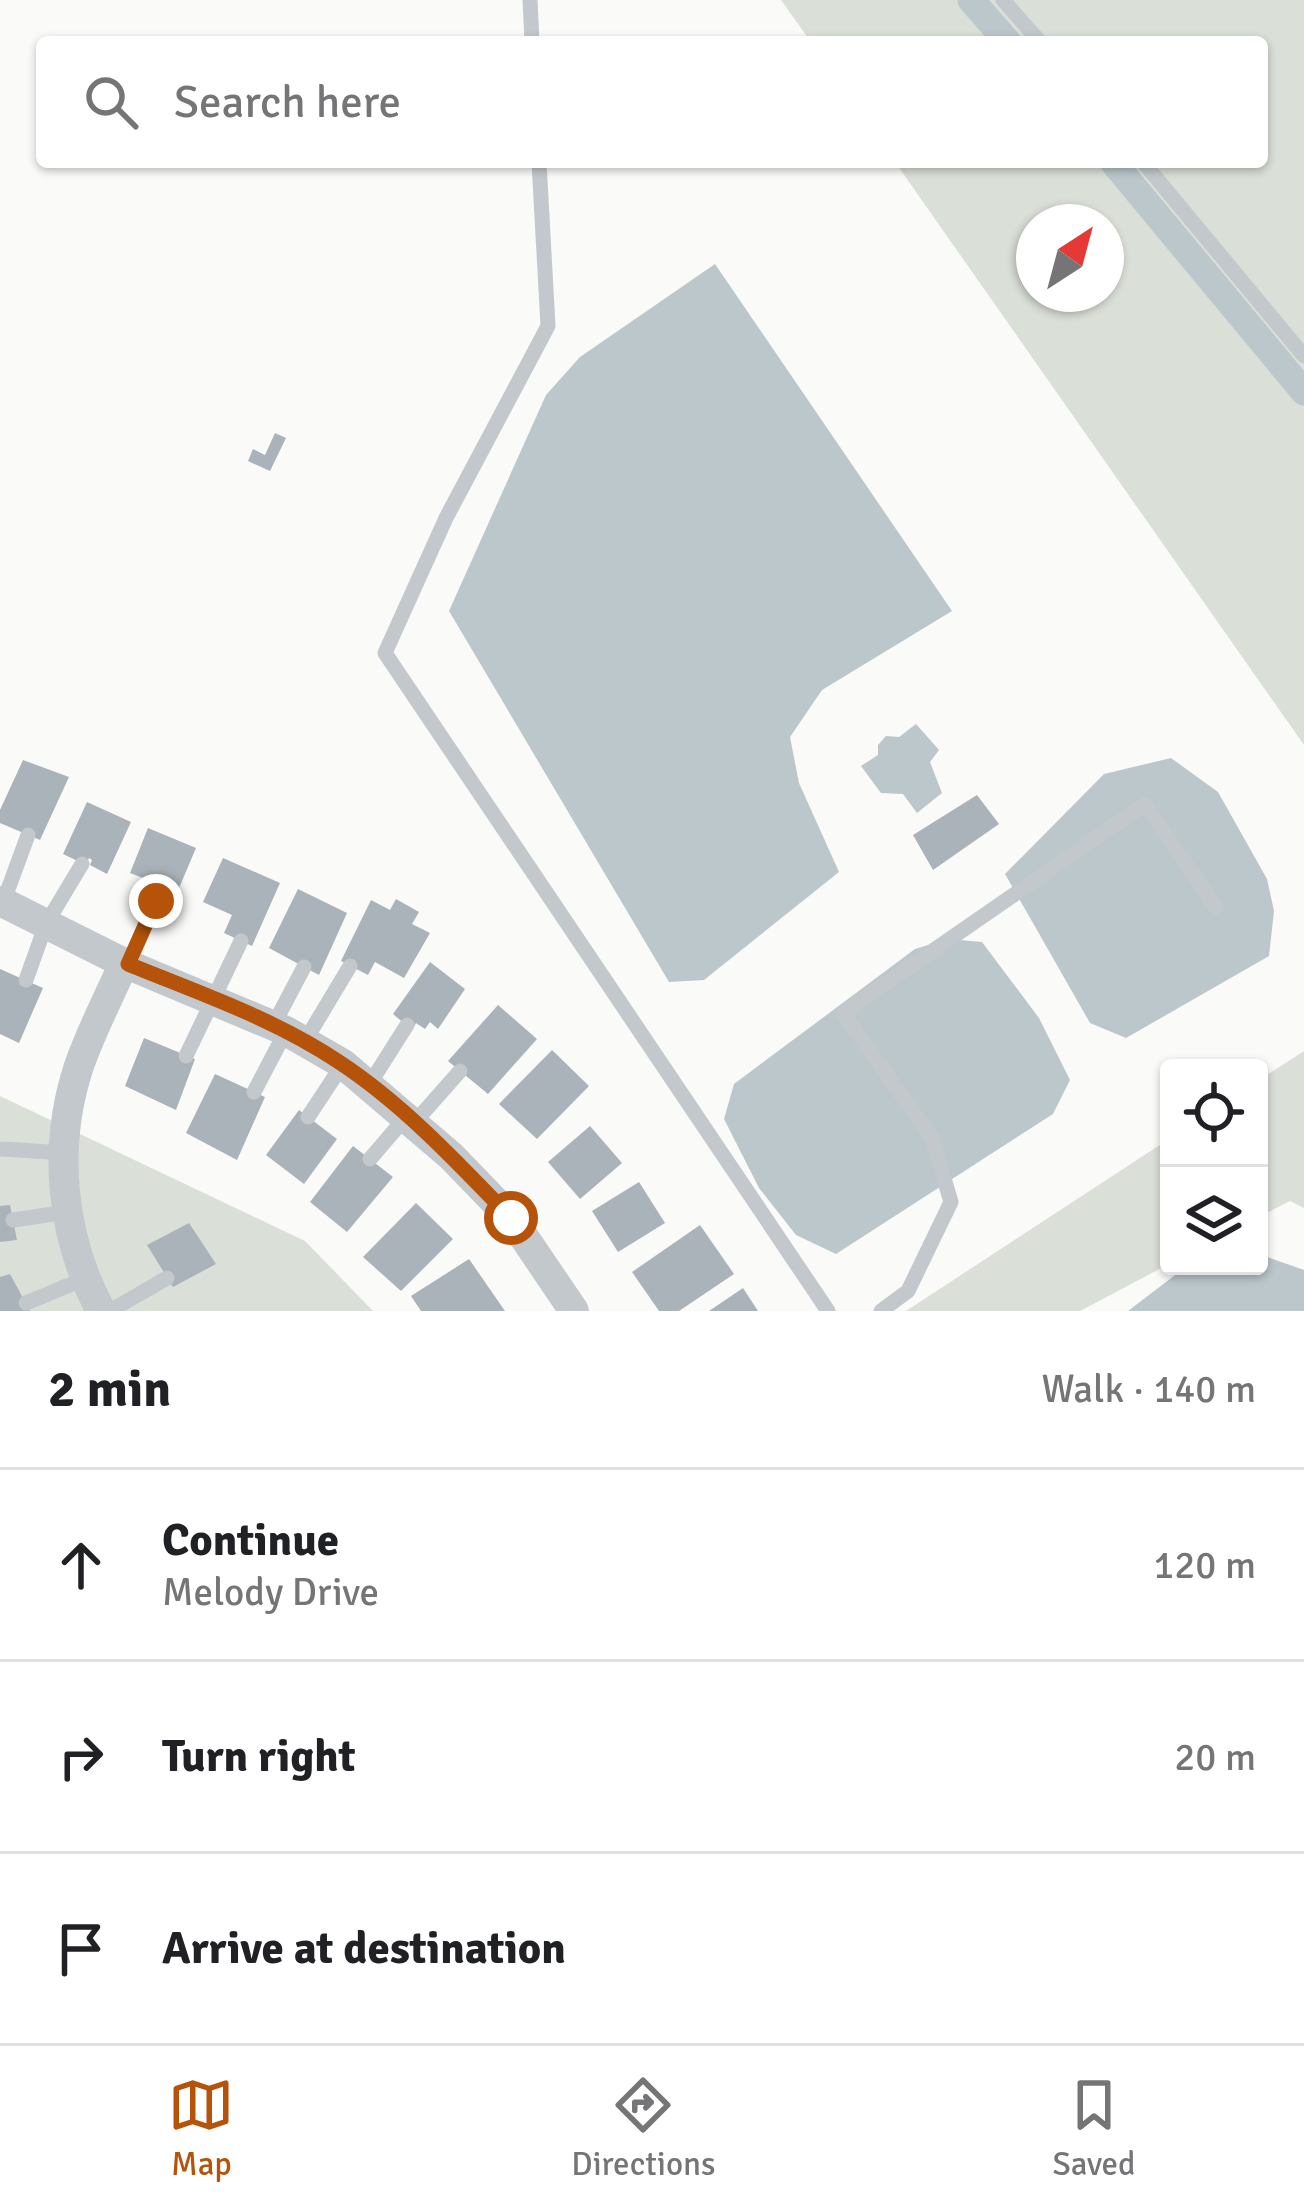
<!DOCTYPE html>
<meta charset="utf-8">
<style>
body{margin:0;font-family:Signika,sans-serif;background:#f6f6f6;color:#202124}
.controls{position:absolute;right:36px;bottom:36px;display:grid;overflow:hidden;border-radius:12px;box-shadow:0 3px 9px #0004}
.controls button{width:108px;height:108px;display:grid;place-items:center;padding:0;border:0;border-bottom:3px solid #e0e0e0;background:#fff;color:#202124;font:60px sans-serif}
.compass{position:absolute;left:1016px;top:204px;width:108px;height:108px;border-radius:50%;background:#fff;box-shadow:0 3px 9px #0004;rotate:36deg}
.stop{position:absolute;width:36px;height:36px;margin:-27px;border:9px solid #b45309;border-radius:50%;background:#fff}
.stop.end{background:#b45309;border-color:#fff;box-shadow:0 3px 12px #0008}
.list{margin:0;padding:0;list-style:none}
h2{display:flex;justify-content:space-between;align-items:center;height:156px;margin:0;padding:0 48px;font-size:51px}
h2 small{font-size:39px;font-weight:400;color:#757577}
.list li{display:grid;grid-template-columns:78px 1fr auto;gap:36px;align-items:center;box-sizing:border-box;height:192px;padding:0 48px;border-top:3px solid #e0e0e0}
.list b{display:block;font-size:45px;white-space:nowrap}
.list p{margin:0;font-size:39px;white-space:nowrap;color:#757577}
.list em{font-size:39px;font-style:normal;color:#757577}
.icon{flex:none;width:66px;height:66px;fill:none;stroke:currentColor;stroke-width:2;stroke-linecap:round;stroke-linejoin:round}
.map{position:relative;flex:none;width:1304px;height:1311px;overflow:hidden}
.search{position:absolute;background:#fff;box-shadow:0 3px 9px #0004;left:36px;right:36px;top:36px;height:132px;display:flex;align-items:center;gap:30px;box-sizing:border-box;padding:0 42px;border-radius:12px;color:#757577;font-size:45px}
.sheet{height:732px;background:#fff}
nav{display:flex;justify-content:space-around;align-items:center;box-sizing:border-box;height:168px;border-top:3px solid #e0e0e0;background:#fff;font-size:33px;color:#757577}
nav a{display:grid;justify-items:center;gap:6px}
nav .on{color:#b45309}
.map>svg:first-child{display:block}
.green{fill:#dadfd7;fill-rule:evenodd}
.water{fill:#bbc7cb}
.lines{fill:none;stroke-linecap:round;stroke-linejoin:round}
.canal{stroke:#bbc7cb;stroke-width:27}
.building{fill:#aab3b9}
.lane{stroke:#c3c8cc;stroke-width:15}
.street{stroke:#c3c8cc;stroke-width:30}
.route{stroke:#b45309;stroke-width:15}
</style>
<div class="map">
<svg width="1304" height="1311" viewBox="0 0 1304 1311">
<rect width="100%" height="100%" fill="#fafaf8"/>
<!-- green -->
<path class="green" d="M781,0H1304V745L895,162H1262V42H811ZM1034,222H1106V294H1034Z
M1304,1051V1208L1290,1201L1259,1217V1080Z
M0,1096L305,1241L373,1311H0Z
M1169,1139V1264L1080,1311H906Z"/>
<!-- water -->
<path class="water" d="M715,264L952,611L822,690L790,737L799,783L839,872L704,980L669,982L449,611L546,395L580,357Z
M916,724L939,750L930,762L942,793L917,813L903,794L881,793L861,766L878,755V745L886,736L899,737Z
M1171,758L1218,792L1267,879L1274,911L1269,956L1126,1038L1090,1023L1005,874L1104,774Z
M948,939L982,942L1039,1018L1070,1080L1053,1114L836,1254L796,1235L759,1188L724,1119L734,1084L915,949Z
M1259,1254L1304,1270V1311H1128L1187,1266H1259Z"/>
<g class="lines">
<!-- canal -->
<path class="canal" d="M971,0L1008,42
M1113,162L1304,392"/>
</g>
<!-- building -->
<path class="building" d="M275,433L286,438L270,471L248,461L253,449L265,455Z
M23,760L69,777L40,840L0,823V810Z
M977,795L999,824L933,870L913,835Z
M87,802L131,822L107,874L90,865L92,860L89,858L86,865L63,854Z
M148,828L196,848L171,907L137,893L143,878L130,873Z
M223,858L280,883L252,946L224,933L232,915L203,902Z
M298,889L347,913L319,975L269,948Z
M396,899L419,912L412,924L430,933L404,978L375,962L368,975L341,961L371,900L390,910Z
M430,962L465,989L438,1029L430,1022L425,1029L416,1023L412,1030L393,1014Z
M0,969L43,988L19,1043L0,1034Z
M498,1005L537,1039L488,1094L448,1061Z
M144,1038L195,1059L176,1110L125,1086Z
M552,1050L589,1086L537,1139L499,1104Z
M215,1074L265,1097L237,1160L186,1133Z
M299,1110L337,1139L304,1184L266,1155Z
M590,1126L622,1163L580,1199L548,1162Z
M353,1146L393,1177L347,1232L310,1202Z
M639,1182L665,1223L618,1252L592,1211Z
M416,1203L453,1239L401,1291L363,1257Z
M10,1205L17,1240L0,1242V1206Z
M189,1223L216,1264L173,1287L147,1245Z
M700,1225L734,1274L679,1311H659L632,1272Z
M469,1259L505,1311H421L411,1296Z
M10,1274L30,1311H0V1277Z
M743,1288L758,1311H709Z"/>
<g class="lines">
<!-- lane -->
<path class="lane" d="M530,0L532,42
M1003,0L1040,42
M539,162L548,326L446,518L385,653L828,1311
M1143,162L1304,356
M3,903L28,835
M128,965L156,901
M26,980L46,924L82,864
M273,1026L304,967
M305,1041L350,966
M186,1056L241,941
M369,1085L407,1025
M254,1092L286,1031
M308,1117L343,1064
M414,1123L460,1071
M3,1149L65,1153
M370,1159L406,1117
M13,1220L67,1212
M26,1303L84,1279
M110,1311L167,1278
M881,1311L908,1291L951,1202L932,1138L843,1013L1145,804L1216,908"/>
<!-- street -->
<path class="street" d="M0,901L124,963L286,1031L343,1064L451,1156L511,1218L574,1311
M101,1311C61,1237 52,1147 79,1066C91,1031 109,997 124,963"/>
</g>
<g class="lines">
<!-- route -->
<path class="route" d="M156,901L128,964C199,993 275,1019 339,1062C403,1104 458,1163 511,1218"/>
</g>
</svg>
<div class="controls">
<button><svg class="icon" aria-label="locate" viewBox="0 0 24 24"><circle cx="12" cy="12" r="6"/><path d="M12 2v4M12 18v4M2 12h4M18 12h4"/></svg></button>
<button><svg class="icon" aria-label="layers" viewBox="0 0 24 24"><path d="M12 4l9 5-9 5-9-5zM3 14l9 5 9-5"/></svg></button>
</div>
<svg class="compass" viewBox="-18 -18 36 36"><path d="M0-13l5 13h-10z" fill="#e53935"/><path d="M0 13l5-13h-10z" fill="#757577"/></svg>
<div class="stop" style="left:511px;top:1218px"></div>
<div class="stop end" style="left:156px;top:901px"></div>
<div class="search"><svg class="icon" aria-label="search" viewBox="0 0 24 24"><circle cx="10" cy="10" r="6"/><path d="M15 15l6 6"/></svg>Search here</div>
</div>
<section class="sheet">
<h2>2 min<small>Walk · 140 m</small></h2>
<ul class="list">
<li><svg class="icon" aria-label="ahead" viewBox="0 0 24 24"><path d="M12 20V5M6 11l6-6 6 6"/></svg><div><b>Continue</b><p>Melody Drive</p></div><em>120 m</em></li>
<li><svg class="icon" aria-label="right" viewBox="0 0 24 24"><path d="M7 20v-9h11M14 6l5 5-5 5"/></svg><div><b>Turn right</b></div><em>20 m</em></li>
<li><svg class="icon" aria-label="arrive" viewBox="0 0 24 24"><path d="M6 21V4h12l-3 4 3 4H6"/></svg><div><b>Arrive at destination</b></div></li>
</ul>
</section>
<nav>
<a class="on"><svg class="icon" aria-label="map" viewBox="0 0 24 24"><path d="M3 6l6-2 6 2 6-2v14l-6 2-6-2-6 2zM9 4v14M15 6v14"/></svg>Map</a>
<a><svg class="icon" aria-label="directions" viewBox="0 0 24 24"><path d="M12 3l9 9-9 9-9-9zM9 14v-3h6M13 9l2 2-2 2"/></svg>Directions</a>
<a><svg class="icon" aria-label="saved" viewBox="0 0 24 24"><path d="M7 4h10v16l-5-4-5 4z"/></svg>Saved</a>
</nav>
